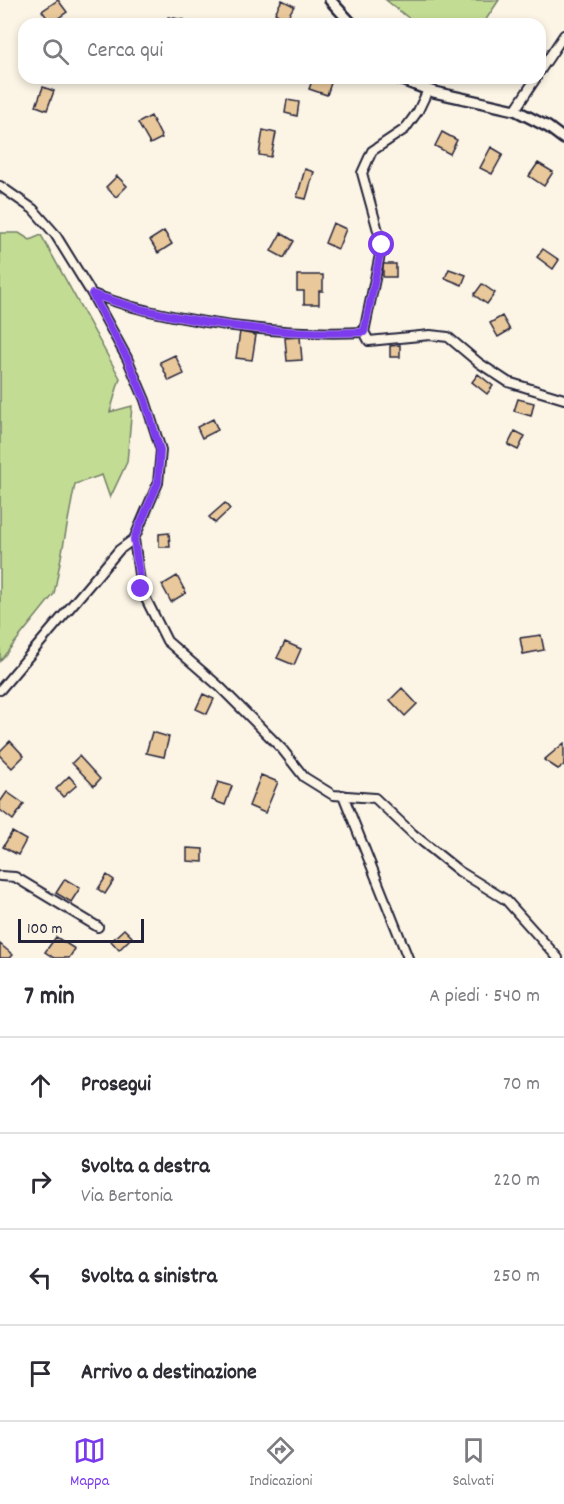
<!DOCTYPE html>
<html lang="it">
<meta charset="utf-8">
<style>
body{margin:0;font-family:Dekko,sans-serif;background:#f2f2f3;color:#2b2b33}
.scale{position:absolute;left:18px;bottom:15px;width:126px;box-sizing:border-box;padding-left:6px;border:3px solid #22223b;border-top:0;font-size:16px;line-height:21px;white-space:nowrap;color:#22223b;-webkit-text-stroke:4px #fcf5e5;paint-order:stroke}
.stop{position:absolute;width:18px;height:18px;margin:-14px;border:4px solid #7c3aed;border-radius:50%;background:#fff}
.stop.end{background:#7c3aed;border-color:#fff;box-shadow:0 2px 6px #0008}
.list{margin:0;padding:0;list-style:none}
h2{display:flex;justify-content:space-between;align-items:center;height:78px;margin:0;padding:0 24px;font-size:26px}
h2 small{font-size:20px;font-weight:400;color:#7c7c81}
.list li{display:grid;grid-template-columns:39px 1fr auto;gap:18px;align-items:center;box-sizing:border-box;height:96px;padding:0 24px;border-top:2px solid #e1e1e2}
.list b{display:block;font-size:22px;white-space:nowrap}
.list p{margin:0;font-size:20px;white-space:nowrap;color:#7c7c81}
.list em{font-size:20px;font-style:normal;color:#7c7c81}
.icon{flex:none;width:33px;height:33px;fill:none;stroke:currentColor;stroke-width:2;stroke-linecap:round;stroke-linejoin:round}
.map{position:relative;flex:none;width:564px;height:958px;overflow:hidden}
.search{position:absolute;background:#fff;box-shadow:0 3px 9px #0003;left:18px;right:18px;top:18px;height:66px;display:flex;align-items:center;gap:15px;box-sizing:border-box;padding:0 21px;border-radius:18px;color:#7c7c81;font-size:22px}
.sheet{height:462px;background:#fff}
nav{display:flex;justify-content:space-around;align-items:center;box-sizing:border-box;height:84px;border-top:2px solid #e1e1e2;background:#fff;font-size:16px;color:#7c7c81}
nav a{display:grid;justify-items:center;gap:3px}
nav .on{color:#7c3aed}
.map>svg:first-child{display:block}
.green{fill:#c3dc93;stroke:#727f67;stroke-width:1.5}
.building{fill:#e9c89b;stroke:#22223b;stroke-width:1.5}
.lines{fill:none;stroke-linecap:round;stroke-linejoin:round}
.minor-casing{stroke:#22223b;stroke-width:12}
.tertiary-casing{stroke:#22223b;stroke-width:14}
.minor{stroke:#fcf5e5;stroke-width:8}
.tertiary{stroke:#fcf5e5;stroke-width:9}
.route{stroke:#7c3aed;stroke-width:8}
</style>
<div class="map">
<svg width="564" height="958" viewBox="0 0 564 958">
<rect width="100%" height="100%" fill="#fcf5e5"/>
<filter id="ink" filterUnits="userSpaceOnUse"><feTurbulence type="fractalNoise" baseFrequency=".0167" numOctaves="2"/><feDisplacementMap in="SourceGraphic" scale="12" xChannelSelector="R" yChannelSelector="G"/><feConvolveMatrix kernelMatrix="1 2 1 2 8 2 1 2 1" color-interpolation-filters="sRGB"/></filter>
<g filter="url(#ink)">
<!-- green -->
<path class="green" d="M386,0H499L483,24H416Z
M0,233H19L30,240L41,235L120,378L110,412L132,406L127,462L110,498L102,475L75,484L54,594L0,661Z"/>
<!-- building -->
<path class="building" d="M58,0L67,12L51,23L42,11Z
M282,0L294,6L286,20L275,13Z
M168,17L185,20L184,24H166Z
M313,78L332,80L327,95L309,89Z
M43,87L54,91L47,110L36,106Z
M287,100L299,102L297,116L285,113Z
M151,116L162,138L150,144L138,123Z
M263,130L276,133L271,157L259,155Z
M442,132L457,140L450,154L435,146Z
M491,147L503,154L492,174L480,168Z
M538,163L553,172L544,186L529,176Z
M305,169L314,172L306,199L297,197Z
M117,176L127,186L116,197L106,187Z
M333,223L346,229L338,249L325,243Z
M164,231L172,244L158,253L150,240Z
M281,233L294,241L284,258L271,251Z
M543,249L559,260L553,269L537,257Z
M383,264H396V277H383Z
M449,269L466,275L462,285L445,278Z
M297,275H323V291H319V304H304V291H297Z
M482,284L495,293L487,304L474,295Z
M502,316L510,330L498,337L490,323Z
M240,332L256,335L252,360L236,358Z
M300,337L302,360L287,361L285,338Z
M400,345V357H390V346Z
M175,355L184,374L169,381L160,362Z
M478,374L493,386L487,394L472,382Z
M518,399L534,403L531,416L514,411Z
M213,419L218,430L202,438L197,427Z
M515,431L525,436L518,450L508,445Z
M225,503L230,509L215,523L209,517Z
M169,533L170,547H159V534Z
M177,576L186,593L171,602L162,585Z
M541,635L544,650L523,654L520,638Z
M285,642L301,649L294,665L277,658Z
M402,688L417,704L405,716L390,700Z
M203,694L214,699L207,714L196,709Z
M152,732L169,737L164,757L146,753Z
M10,741L24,756L12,768L0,756V751Z
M564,743V765L558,769L544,760Z
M79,756L100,779L94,786L72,763Z
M261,775L278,782L265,813L249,806Z
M69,776L77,785L63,797L56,789Z
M218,782L232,786L225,805L212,800Z
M7,792L24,804L13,820L0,810V802Z
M12,832L26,840L18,855L3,847Z
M187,848L203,849V862L187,861Z
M107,875L114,880L105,894L98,889Z
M65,879L80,888L71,902L56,893Z
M124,929L132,937L119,950L111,941Z
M56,937L75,949L69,958H54L45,952Z
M0,944L13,955L10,958H0Z"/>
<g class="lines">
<defs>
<path id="minor" d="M540,71L564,35
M515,110L536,78
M0,186L33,209L55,234L92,294L127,358L145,400L161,450L158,483L134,539L119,550L0,690
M92,294C111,300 130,307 149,311C219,327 293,335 364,332L369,341L430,335L448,337L479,363L508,382L564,399
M364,332L382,245L362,173L372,151L405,129L418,111L428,90
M134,539L141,589L167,641L220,687L282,749L304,777L333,795L375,798L413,834L459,871L506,900L558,958
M343,795L408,958
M0,876L15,877L98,927"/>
<path id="tertiary" d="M330,0L352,24
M397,78L434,92L515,110L548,127L564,139"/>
</defs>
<!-- minor casing -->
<use href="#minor" class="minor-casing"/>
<!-- tertiary casing -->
<use href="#tertiary" class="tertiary-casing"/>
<!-- minor -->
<use href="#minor" class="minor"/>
<!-- tertiary -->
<use href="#tertiary" class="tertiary"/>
</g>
</g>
<g class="lines" filter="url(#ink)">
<!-- route -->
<path class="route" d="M141,589L134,539L158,483L160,450L145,400L127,358L92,294C111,300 130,307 149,311C219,327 293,335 364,332L382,245"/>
</g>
</svg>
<div class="scale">100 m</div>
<div class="stop" style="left:382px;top:245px"></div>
<div class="stop end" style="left:141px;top:589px"></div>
<div class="search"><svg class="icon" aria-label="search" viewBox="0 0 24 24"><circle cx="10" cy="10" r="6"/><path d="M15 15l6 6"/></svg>Cerca qui</div>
</div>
<section class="sheet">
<h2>7 min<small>A piedi · 540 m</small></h2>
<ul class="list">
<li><svg class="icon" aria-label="ahead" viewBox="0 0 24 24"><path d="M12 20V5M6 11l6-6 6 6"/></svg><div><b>Prosegui</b></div><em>70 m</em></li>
<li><svg class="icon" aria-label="right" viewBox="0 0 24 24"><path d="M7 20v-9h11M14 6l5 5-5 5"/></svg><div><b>Svolta a destra</b><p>Via Bertonia</p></div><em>220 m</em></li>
<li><svg class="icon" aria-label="left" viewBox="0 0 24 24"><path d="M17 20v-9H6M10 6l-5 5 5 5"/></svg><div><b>Svolta a sinistra</b></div><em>250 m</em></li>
<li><svg class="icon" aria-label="arrive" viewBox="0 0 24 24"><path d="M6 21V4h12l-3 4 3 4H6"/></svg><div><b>Arrivo a destinazione</b></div></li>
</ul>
</section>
<nav>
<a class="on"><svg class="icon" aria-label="map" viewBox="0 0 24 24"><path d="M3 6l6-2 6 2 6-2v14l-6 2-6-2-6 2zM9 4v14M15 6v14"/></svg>Mappa</a>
<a><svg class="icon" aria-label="directions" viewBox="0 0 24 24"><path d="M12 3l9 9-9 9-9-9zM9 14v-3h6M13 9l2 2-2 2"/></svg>Indicazioni</a>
<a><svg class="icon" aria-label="saved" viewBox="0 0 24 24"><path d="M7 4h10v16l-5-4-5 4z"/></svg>Salvati</a>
</nav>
